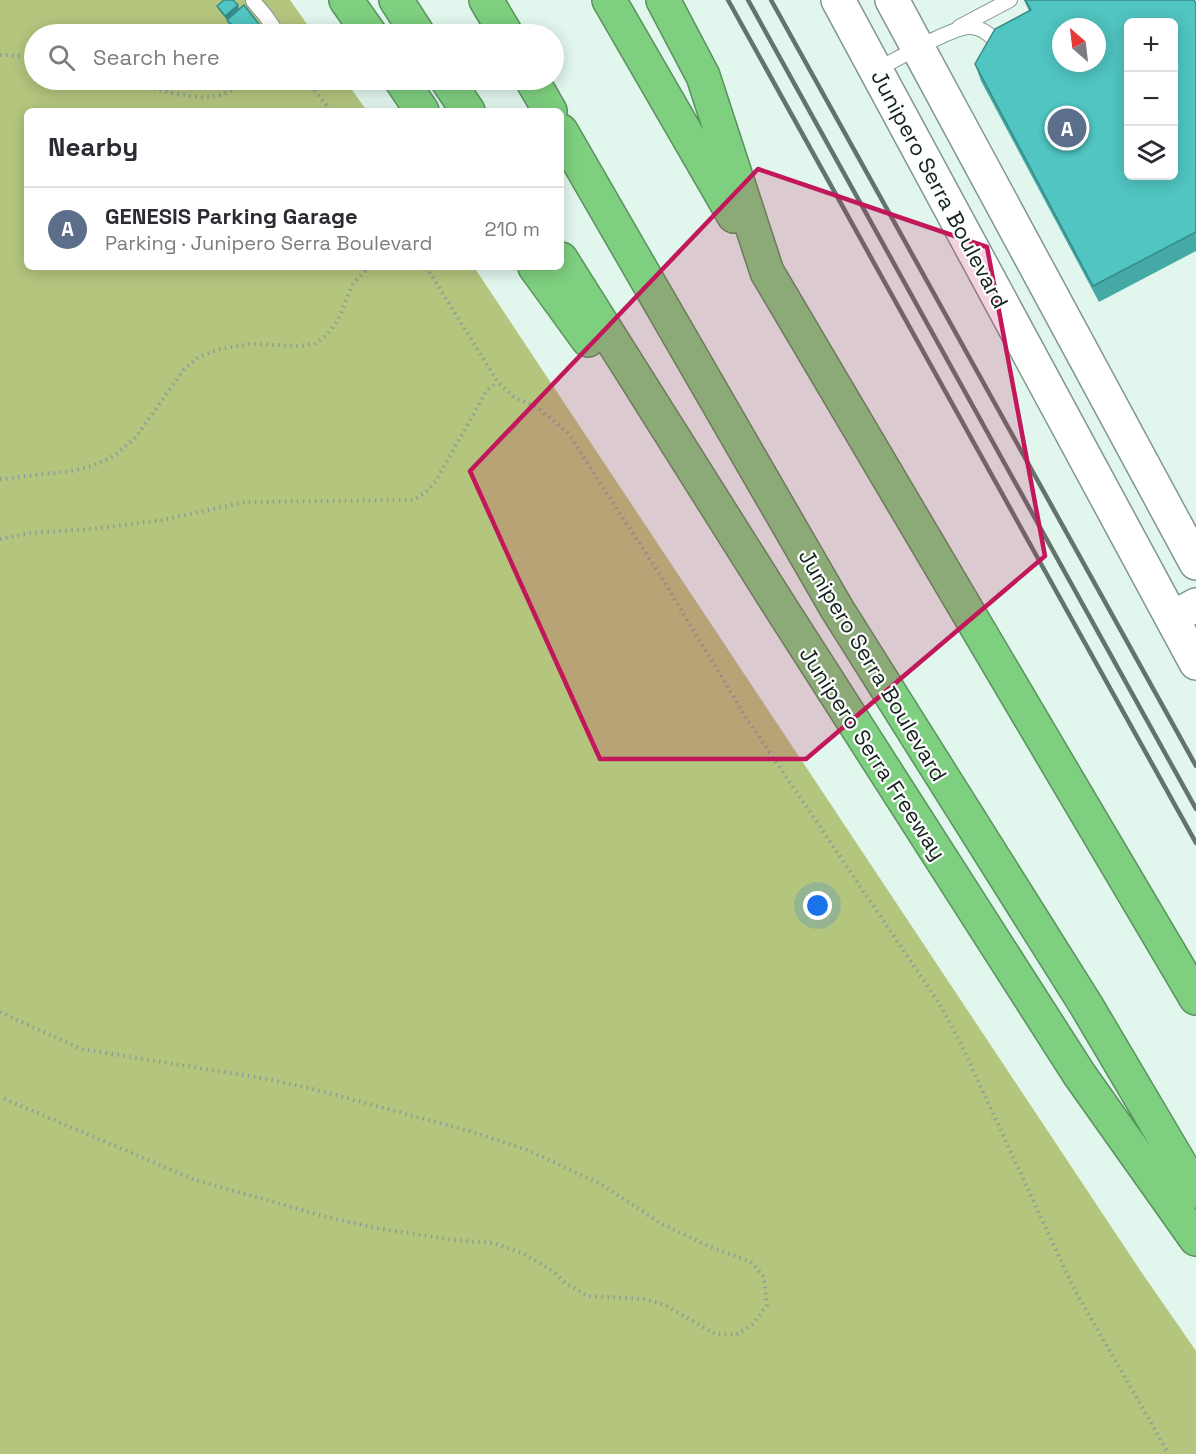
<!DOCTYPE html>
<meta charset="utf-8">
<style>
body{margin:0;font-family:"Space Grotesk",sans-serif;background:#f2f2f3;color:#2b2b33}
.controls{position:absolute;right:18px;top:18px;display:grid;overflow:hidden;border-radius:9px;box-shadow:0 3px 15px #0003}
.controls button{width:54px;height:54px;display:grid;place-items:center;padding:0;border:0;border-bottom:2px solid #e1e1e2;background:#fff;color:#2b2b33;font:30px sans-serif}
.compass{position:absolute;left:1052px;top:18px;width:54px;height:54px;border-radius:50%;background:#fff;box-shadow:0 3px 15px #0003;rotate:332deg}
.you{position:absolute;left:818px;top:906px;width:21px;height:21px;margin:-15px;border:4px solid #fff;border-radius:50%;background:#1a73e8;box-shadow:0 0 0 9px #1a73e833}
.badge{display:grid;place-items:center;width:39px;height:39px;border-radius:50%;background:#6c53cc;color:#fff;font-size:20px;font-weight:700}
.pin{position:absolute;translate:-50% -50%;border:3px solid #fff;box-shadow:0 2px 6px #0006}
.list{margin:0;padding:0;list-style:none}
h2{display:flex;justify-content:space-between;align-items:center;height:78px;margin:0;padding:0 24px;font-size:26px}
h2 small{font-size:20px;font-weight:400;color:#7c7c81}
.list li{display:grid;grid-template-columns:39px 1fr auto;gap:18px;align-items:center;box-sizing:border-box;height:84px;padding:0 24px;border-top:2px solid #e1e1e2}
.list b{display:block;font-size:22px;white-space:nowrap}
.list p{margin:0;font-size:20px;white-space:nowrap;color:#7c7c81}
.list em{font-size:20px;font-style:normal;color:#7c7c81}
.icon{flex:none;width:33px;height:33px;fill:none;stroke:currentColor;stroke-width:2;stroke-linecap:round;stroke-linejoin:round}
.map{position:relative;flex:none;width:1196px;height:1454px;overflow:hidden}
.search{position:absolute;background:#fff;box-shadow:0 3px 15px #0003;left:24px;top:24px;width:540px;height:66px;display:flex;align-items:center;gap:15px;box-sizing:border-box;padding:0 21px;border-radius:33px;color:#7c7c81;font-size:22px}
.panel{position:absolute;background:#fff;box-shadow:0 3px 15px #0003;left:24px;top:108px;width:540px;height:162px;border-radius:9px}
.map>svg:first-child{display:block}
.green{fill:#b4c67e}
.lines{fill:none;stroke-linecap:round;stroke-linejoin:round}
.service-casing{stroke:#82968e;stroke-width:16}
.tertiary-casing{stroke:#82968e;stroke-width:36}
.secondary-casing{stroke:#82968e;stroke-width:36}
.motorway-casing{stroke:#5a925d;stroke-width:36}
.path{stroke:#8d9e96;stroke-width:4;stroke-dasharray:1.5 4.5;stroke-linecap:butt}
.service{stroke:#fff;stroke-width:14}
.tertiary{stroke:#fff;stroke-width:33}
.secondary{stroke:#fff;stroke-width:33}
.motorway{stroke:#7ecf7f;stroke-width:33}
.rail{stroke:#65736d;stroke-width:4.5}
.wall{fill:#45a9a6}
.shaded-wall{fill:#388a87}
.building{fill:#50c5c1;stroke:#388a87;stroke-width:1.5;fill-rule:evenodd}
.marked{fill:#c2185b;fill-opacity:0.2;stroke:#c2185b;stroke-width:4.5;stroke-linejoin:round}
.labels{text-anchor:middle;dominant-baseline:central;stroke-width:4.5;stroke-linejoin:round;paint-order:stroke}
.street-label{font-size:22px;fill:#18201d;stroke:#fbfffd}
</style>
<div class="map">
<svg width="1196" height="1454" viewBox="0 0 1196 1454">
<rect width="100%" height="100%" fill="#e1f7ed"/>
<!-- green -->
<path class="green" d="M0,0H290L314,34H34V80H345L367,111H27V267H474L1140,1270L1196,1351V1454H0Z"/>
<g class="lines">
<defs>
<path id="service" d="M253,1L265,15L278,34
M959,27L1010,0
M876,70C894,61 952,27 969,27C983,27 992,37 1000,45"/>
<path id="tertiary" d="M1172,618L1196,605"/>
<path id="secondary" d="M838,0L1196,663
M892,0L1196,563"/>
<path id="motorway" d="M346,0L370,34
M396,0L418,34
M486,0L506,34
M609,0L734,216
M663,0L703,76L767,272L1196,998
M401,80L422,111
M447,80L468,111
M532,80L550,111
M561,131L837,609L1086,1005L1196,1191
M561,259L772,594L1079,1074L1196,1239
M535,267L588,340"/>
</defs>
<!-- service casing -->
<use href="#service" class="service-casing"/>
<!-- tertiary casing -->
<use href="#tertiary" class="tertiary-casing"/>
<!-- secondary casing -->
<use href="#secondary" class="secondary-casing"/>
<!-- motorway casing -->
<use href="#motorway" class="motorway-casing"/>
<!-- path -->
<path class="path" d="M0,55L34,57
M119,80C140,85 189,99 208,97C224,96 239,87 253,80
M300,80L312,87L331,111
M426,267L498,382L515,398L537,407L568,433L660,575L747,719L939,1003L961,1044L1074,1289L1169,1454
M0,479L71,471L92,466L114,456L136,437L184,369L199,357L216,350L249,344L298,346L314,344L328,334L338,320L353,284L369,267
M0,539L31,533L91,529L162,520L245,502L413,500L427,491L436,481L487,390L498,382
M0,1012L81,1049L261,1078L309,1088L473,1132L527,1150L601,1184L662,1224L708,1246L751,1262L764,1277L767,1305L753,1324L736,1335L715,1334L665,1305L644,1299L588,1296L567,1284L551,1270L524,1254L494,1243L454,1240L375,1228L327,1217L195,1180L0,1097"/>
<!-- service -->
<use href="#service" class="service"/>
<!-- tertiary -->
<use href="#tertiary" class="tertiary"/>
<!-- secondary -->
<use href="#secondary" class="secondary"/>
<!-- motorway -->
<use href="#motorway" class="motorway"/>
<!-- rail -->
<path class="rail" d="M728,0L1196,843
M748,0L1196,809
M771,0L1196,766"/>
</g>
<!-- wall -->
<path class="wall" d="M1024,0H1194L1196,4V251L1099,302L981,81L975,64L1029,11Z
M238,5L239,9L262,28L263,32L260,34H238L228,24L227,20L219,10L217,6Z"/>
<!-- shaded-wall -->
<path class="shaded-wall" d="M238,5L239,10L227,20L225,16Z
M262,28L263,32L260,34H253Z"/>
<!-- building -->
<path class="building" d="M224,0H233L238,5L225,16L217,6Z
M1025,0H1194L1196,4V232L1093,286L975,64L995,29L1031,10ZM1128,22H1173V176H1128ZM1061,27H1097V63H1061Z
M244,5L262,28L253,34H241L227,20Z"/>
<!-- marked area -->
<path class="marked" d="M758,169L987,247L1045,556L806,759H600L470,471Z"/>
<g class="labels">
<!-- street labels -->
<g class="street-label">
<text transform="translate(940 189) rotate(62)">Junipero Serra Boulevard</text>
<text transform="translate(873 665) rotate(59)">Junipero Serra Boulevard</text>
<text transform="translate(873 753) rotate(57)">Junipero Serra Freeway</text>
</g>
</g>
</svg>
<div class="controls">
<button>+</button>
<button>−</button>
<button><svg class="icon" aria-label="layers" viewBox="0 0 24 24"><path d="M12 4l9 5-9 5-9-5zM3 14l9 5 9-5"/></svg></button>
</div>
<svg class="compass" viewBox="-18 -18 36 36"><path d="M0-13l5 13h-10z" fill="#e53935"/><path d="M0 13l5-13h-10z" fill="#7c7c81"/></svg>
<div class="you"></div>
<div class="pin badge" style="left:1067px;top:128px;background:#5c6f8a">A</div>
<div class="search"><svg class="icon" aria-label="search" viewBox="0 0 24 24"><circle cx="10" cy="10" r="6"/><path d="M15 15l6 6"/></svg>Search here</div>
<section class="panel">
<h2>Nearby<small></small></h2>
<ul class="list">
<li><span class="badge" style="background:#5c6f8a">A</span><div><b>GENESIS Parking Garage</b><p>Parking · Junipero Serra Boulevard</p></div><em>210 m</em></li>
</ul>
</section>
</div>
